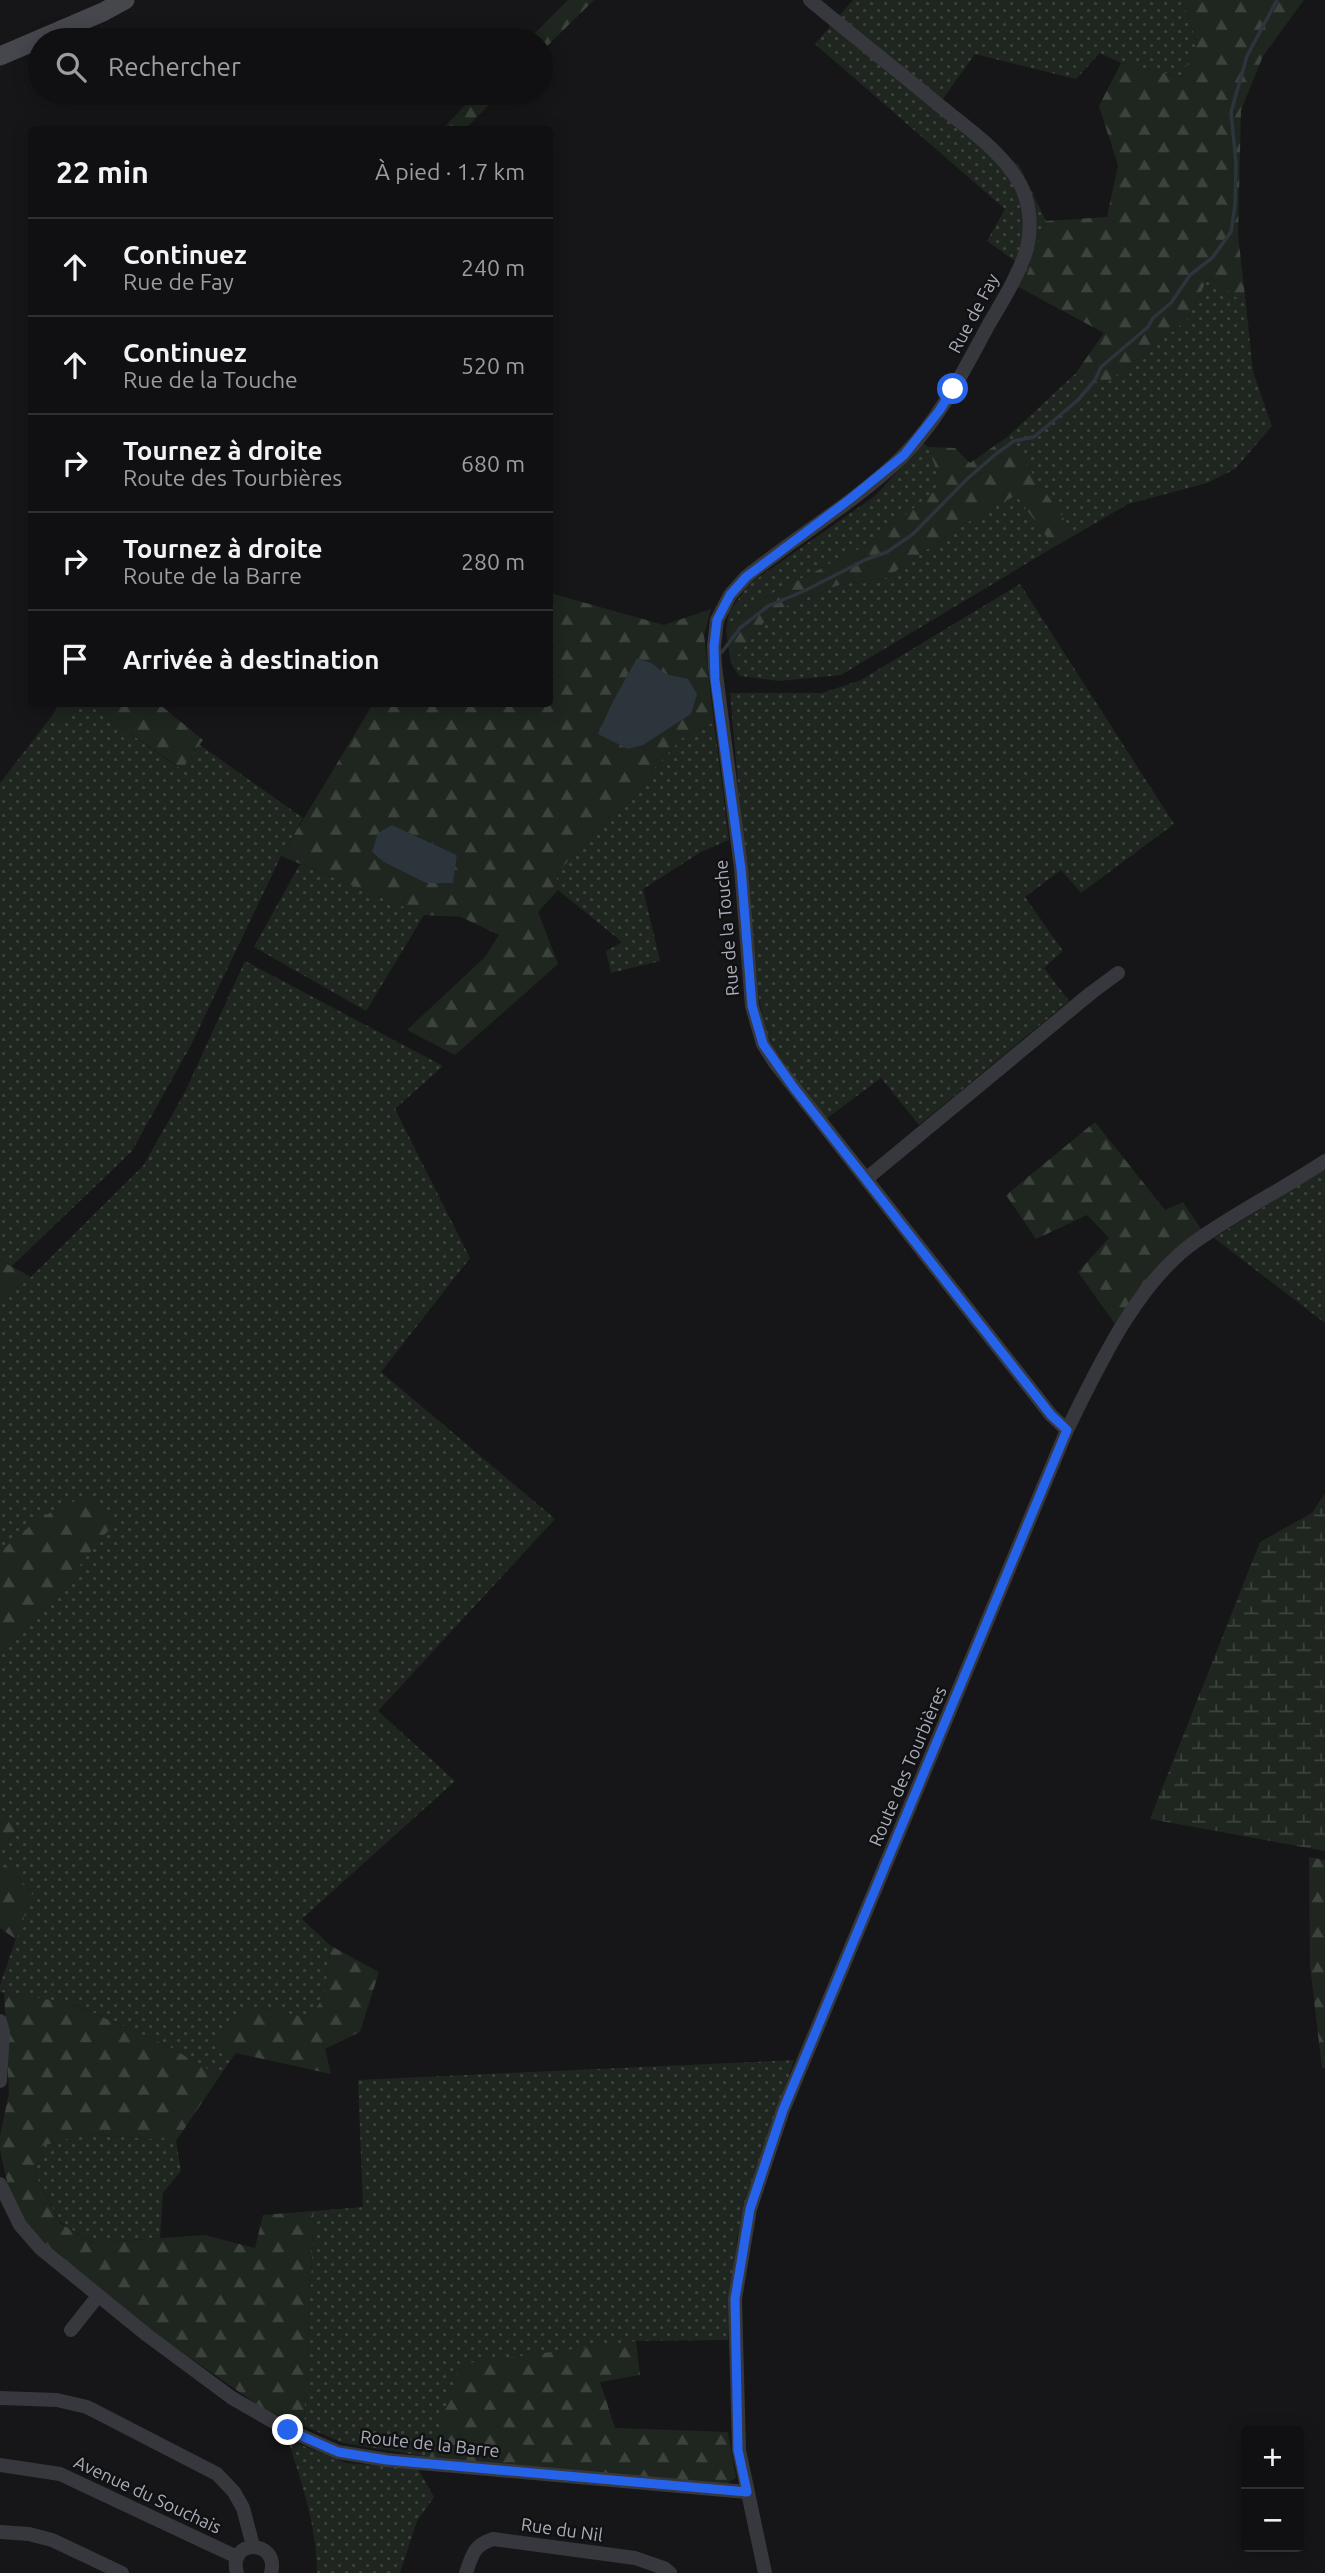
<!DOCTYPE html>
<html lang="fr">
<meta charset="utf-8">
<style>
body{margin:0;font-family:Ubuntu,sans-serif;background:#1e1e20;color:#f1f3f6}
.controls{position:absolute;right:21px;bottom:21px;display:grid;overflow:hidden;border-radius:7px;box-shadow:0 4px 18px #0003}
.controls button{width:63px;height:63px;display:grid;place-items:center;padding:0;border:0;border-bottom:2px solid #303032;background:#101012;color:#f1f3f6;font:35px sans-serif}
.stop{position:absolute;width:21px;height:21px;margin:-16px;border:5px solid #2563eb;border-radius:50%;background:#fff}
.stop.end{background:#2563eb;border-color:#fff;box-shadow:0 2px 7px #0008}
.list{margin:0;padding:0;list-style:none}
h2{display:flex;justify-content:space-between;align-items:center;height:91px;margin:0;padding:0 28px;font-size:30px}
h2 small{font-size:23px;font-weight:400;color:#9c9d9f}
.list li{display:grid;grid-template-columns:46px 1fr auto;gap:21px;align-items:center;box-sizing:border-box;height:98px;padding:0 28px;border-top:2px solid #303032}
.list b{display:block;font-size:26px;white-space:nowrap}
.list p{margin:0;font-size:23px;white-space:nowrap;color:#9c9d9f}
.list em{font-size:23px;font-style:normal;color:#9c9d9f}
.icon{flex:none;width:38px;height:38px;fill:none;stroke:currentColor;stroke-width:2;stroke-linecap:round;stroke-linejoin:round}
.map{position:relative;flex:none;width:1325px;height:2573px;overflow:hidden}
.search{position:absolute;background:#101012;box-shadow:0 4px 18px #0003;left:28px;top:28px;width:525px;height:77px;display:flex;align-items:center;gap:18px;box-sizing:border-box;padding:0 24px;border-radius:38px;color:#9c9d9f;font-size:26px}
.panel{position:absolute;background:#101012;box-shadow:0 4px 18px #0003;left:28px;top:126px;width:525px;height:581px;border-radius:7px}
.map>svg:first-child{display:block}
.grass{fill:url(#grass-dots)}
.forest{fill:url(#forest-firs);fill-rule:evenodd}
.wetland{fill:url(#wetland-marsh)}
.water{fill:#2c353c}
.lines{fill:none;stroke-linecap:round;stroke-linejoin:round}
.stream{stroke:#2c353c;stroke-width:3.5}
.street{stroke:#37383d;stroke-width:14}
.secondary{stroke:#45474d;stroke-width:19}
.route{stroke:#2563eb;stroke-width:9}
.labels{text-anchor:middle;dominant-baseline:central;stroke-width:5;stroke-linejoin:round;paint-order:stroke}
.street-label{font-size:18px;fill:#a8adb8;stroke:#111113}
</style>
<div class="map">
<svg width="1325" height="2573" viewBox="0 0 1325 2573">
<defs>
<pattern id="grass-dots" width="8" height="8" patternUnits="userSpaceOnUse" patternTransform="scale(1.75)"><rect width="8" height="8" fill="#1e261f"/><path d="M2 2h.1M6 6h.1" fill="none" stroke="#3c433d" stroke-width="1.8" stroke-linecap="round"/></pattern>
<pattern id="forest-firs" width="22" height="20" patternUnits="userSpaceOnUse" patternTransform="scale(1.75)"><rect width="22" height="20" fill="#1e261f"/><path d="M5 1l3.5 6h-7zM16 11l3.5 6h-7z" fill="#3c433d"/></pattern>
<pattern id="wetland-marsh" width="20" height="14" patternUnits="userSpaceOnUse" patternTransform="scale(1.75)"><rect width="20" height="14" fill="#1e261f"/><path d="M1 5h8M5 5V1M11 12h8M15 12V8" fill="none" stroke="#3c433d"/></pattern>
</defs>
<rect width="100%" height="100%" fill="#161618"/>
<!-- grass -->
<path class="grass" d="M853,0H1182L1197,43L1181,77L1121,63L1100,53L1076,79L975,54L942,100L1020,167L1046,221L1022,289L1005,282L1015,261L987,241L1005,209L815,44Z
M1209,276L1246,305L1253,372L1272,426L1235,469L1207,483L1128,504L1075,535L1007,437L1075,374L1105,384L1186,321Z
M923,443L928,447L943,485L869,544L757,601L726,631L729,612L749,584L875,496Z
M1016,494L1054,547L841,675L779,681L740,676L731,664L772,612L838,585L886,578L956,529Z
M1020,584L1174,824L1081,893L1061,870L1025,897L1063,951L1044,968L1069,1001L919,1125L881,1078L826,1119L781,1063L765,1030L755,977L730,693H822L861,680Z
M80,707H92L181,769L200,745L303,818L281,856L191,1045L132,1151L12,1266L0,1260V783L52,716L60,722Z
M714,722L729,840L701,852L643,889L660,961L611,973L606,951L622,942L558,890L556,874L685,735Z
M300,864L424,915L366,1011L254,947Z
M245,961L443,1066L395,1109L470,1258L381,1372L555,1519L378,1711L455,1781L302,1919L331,1946L324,1997L309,2018L264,2008L217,2037L230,2061L220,2076L166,2045L74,2004L0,1992V1985L32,1892L0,1859V1852L17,1829L0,1809V1299L31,1277L143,1166L185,1092Z
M1325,1169V1323L1214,1238Z
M794,2060L737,2237L728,2340L636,2341L429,2457L343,2443L304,2426L314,2211L363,2207L358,2080Z
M84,2134L176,2141L181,2171L163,2193L160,2238L93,2243L60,2222L35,2174L42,2146Z
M288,2440L347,2463L418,2469L434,2497L417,2521L400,2573H317C316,2523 303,2488 288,2440Z"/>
<!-- forest -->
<path class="forest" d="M568,0H594L541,52V40H528Z
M1182,0H1304L1263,56L1241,110L1238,235L1246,305L1209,276L1186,321L1105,384L1075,374L1104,333L1022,289L1046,221L1107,217L1118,165L1099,106L1121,63L1181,77L1197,43Z
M476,93H501L465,129H443Z
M1007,437L1075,535L1054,547L1016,495L956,529L886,578L838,585L772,612L731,664L726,631L757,601L869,544L942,485L928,447L955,448L970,463Z
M550,593L664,625L711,609L704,635L714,722L685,735L556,874L558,890L538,912L558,964L455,1055L407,1030L485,957L499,935L461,917L424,915L281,856L373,704H550ZM637,658L652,663L665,674L599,734L613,701ZM392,825L457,855L453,882L426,883Z
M59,704H159L203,740L182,769L92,707H80L60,722L52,716Z
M1095,1122L1165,1210L1183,1202L1201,1229L1170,1253L1115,1324L1078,1272L1109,1238L1087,1215L1036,1239L1006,1195Z
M0,1260L31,1277L0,1299Z
M91,1496L115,1524L101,1538L52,1602L0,1647V1553C25,1527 56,1505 91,1496Z
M0,1809L17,1829L0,1852Z
M1309,1857L1325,1860V2068H1322L1310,1966Z
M0,1859L32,1892L17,1940L0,1928Z
M331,1946L379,1972L360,2032L325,2049L331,2074L236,2053L230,2061L217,2037L237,2013L264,2008L309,2018L324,1997Z
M4,1992L73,2004L166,2045L220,2076L176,2141L84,2134L42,2146L35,2174L60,2223L93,2243L204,2235L255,2248L263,2215L314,2211L304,2426L264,2409L163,2339L61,2259L28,2225L9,2190L0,2150V2136L9,2093Z
M636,2341L640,2375L600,2382L615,2428L728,2432L736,2478L725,2484L429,2457L460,2364Z"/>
<!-- wetland -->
<path class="wetland" d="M1325,1493V1851L1150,1819L1260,1542L1312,1513Z"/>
<!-- water -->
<path class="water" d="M637,658L652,663L665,674L688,679L697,694L691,714L643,745L628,749L598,734L613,701Z
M392,825L457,855L453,883H426L384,862L372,852L378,833Z"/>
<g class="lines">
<!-- stream -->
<path class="stream" d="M722,652L740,628L768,606L804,591L867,559L887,552L913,534L967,479L996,454L1014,441L1034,437L1078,400L1095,380L1101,367L1148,327L1153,318L1171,303L1190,275L1212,258L1231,232L1235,205L1236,163L1231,112L1247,56L1277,0"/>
<!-- street -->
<path class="street" d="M810,0C851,34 893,67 934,101C964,126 1002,150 1021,186C1030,204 1032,228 1027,248C1019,275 1003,300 989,324C964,370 940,419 902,457C855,502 797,536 746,577L730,595L717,620L714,646L715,666L741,868L752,1006L763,1044L775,1063L1051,1415L1067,1430
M866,1179L1091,993L1118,973
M0,2021L3,2032L0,2081
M0,2184L20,2225L40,2248L147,2335L232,2398L288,2430L338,2452L387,2460L747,2492
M71,2330L98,2296
M0,2398L57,2400L87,2407L217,2474L234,2492L243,2508L253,2546
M0,2465L60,2474L237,2557
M0,2532L29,2534L52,2540L122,2573
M237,2573C227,2538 280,2539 271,2573
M466,2573C472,2555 474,2545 493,2539L635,2558L664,2568L670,2573
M765,2573L739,2450L735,2299L750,2209L783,2110L1067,1430C1098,1367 1137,1282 1196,1241C1237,1212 1283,1189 1325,1161"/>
<!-- secondary -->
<path class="secondary" d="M0,56L103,12L125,0"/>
</g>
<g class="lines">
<!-- route -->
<path class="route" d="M288,2430L338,2452L387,2460L747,2492L738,2450L735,2299L750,2209L783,2110L1067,1430L1051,1415L794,1088L763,1044L752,1006L741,868L715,680L714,646L717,620L730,595L746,577L850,499L904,455L939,411L953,389"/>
</g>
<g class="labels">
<!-- street labels -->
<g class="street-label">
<text transform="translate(973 313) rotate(-62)">Rue de Fay</text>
<text transform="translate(726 928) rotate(-95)">Rue de la Touche</text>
<text transform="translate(907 1766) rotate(-67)">Route des Tourbières</text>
<text transform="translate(430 2443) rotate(6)">Route de la Barre</text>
<text transform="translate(148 2494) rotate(25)">Avenue du Souchais</text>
<text transform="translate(562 2529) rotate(8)">Rue du Nil</text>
</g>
</g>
</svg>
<div class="controls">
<button>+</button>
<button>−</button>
</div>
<div class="stop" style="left:953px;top:389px"></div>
<div class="stop end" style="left:288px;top:2430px"></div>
<div class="search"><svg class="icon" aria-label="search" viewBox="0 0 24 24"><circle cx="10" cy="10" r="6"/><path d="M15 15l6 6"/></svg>Rechercher</div>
<section class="panel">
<h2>22 min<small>À pied · 1.7 km</small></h2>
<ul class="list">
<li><svg class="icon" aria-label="ahead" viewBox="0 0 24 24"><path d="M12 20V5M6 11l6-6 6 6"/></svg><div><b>Continuez</b><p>Rue de Fay</p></div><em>240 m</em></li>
<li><svg class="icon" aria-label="ahead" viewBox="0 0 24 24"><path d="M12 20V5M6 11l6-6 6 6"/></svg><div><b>Continuez</b><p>Rue de la Touche</p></div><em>520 m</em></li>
<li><svg class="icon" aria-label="right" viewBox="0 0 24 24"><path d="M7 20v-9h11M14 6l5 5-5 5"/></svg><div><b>Tournez à droite</b><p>Route des Tourbières</p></div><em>680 m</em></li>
<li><svg class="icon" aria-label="right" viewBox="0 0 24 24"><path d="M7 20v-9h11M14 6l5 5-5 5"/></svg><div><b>Tournez à droite</b><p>Route de la Barre</p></div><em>280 m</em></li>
<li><svg class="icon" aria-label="arrive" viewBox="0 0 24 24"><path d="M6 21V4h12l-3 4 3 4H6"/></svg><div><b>Arrivée à destination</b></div></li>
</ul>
</section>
</div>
